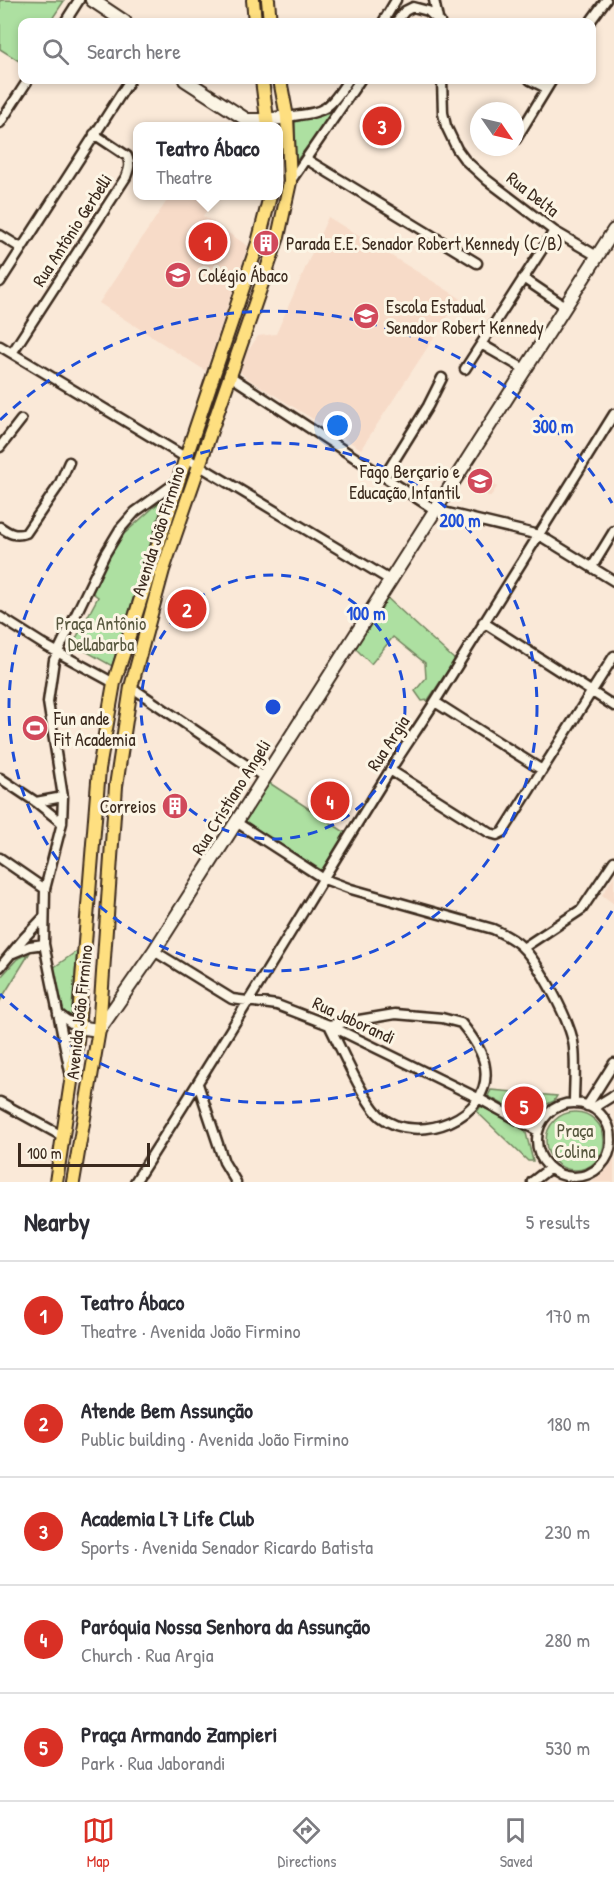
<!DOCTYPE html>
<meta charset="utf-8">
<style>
body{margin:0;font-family:"Patrick Hand",sans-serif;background:#f2f2f3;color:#2b2b33}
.compass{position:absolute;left:470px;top:102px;width:54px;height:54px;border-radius:50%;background:#fff;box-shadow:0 3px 9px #0003;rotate:124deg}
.scale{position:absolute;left:18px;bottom:15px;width:132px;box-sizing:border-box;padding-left:6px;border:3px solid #3b2a1e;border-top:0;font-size:16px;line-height:21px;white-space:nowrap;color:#3b2a1e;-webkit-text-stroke:4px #fcf5e5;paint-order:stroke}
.you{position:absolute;left:338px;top:426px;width:21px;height:21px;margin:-15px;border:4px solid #fff;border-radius:50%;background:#1a73e8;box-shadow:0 0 0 9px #1a73e833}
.badge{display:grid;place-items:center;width:39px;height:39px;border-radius:50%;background:#d93025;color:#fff;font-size:20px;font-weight:700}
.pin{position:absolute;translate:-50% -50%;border:3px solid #fff;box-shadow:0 2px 6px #0006}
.popup{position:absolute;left:133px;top:122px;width:150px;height:78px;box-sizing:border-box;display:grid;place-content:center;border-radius:12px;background:#fff;filter:drop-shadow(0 2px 4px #0005);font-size:20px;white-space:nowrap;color:#7c7c81}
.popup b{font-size:22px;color:#2b2b33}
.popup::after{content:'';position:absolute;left:50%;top:100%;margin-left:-12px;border:12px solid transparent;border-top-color:#fff}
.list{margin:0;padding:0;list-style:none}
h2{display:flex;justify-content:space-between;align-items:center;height:78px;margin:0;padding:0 24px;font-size:26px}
h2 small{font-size:20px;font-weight:400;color:#7c7c81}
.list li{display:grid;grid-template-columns:39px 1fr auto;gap:18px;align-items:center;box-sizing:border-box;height:108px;padding:0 24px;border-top:2px solid #e1e1e2}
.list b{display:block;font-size:22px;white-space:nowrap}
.list p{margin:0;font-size:20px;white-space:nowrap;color:#7c7c81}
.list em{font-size:20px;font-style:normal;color:#7c7c81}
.icon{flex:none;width:33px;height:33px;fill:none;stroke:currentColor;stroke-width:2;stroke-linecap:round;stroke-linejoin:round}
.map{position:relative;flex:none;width:614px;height:1182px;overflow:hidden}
.search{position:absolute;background:#fff;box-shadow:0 3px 9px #0003;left:18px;right:18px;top:18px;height:66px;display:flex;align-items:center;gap:15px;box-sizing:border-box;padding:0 21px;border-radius:12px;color:#7c7c81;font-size:22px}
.sheet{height:618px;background:#fff}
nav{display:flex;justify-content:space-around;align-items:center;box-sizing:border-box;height:84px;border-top:2px solid #e1e1e2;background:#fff;font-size:16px;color:#7c7c81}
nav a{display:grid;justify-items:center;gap:3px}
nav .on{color:#d93025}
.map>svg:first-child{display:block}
.built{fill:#f7dbc8}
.green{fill:#ade0a1;stroke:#748560;stroke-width:1.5}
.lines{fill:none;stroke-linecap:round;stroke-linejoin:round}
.street-casing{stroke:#3b2a1e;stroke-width:13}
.secondary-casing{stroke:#3b2a1e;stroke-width:16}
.primary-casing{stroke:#3b2a1e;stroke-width:16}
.street{stroke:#fcf5e5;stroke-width:8}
.secondary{stroke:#fcf5e5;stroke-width:12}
.primary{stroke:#fedf80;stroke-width:12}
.ring{fill:none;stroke:#1d4ed8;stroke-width:3;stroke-dasharray:10 8}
.labels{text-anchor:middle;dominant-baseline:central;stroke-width:6;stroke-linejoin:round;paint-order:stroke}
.street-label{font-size:18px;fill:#3b2a1e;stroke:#fcf5e5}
.poi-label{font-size:18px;fill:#3b2a1e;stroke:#fcf5e5;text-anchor:start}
.park-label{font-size:18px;fill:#58583f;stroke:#fcf5e5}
.centre{fill:#1d4ed8;stroke:#fcf5e5;stroke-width:3}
.ring-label{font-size:18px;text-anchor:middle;font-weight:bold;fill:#1d4ed8;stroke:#fcf5e5;stroke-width:6;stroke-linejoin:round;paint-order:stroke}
</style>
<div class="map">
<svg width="614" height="1182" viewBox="0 0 614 1182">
<rect width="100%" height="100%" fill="#fae9d8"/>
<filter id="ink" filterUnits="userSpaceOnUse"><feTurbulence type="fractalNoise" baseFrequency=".0167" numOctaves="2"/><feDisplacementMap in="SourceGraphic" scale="12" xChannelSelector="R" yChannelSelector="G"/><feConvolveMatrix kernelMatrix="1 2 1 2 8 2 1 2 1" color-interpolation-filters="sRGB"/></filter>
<g filter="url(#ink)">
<!-- built -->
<path class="built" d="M170,196H216L203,216L248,246L206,371L99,303Z
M328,217L460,298L361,449L247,378L241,373L238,367L241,354L250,348L258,336L276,334Z
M480,469L497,487L490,497L468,484L473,477V472L475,470Z
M614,876V904L602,895Z
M614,1158V1182H592L611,1164Z"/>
<!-- green -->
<path class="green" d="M0,0L64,1L50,22H22V63L0,49Z
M335,112L296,161L295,122Z
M165,497L112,666L73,644L98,597L91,592L107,560L124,534Z
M384,595L455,660L428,700L422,701L415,691L426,678L425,663L393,637L371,664L354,647Z
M268,782L346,833L321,871L243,820Z
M77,951L71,1018L63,1010L53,968Z
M29,954L0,1001V978L17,959Z
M491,1090L557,1096L554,1101L528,1113L513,1110L488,1096Z
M481,1106L525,1129L533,1161H528L477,1112Z
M546 1141a29 29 0 1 1 58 0a29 29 0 1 1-58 0Z"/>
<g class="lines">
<defs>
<path id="street" d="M434,0L438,19
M65,22L79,0
M383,22L396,0
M396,22L405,11L413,7L428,11L440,22
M590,22L606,0
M442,80L443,113L446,126L457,149L465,160L487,180L554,231L597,256
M530,80L546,88
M287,117C325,111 327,113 348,80
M0,123L28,80
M516,139L552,80
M306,159L477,263
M290,182L360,80
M0,235L21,248
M523,278L566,307
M0,282L130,80
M481,344L526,370
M0,346L390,580
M12,353L126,177C129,169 131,164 127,156L94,134
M465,369L554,231
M230,376L435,510L539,535L614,581
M0,447L21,420
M384,477L428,406L442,378
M0,527C9,533 15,537 26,533L59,485L69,462
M592,567L614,531
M0,617L46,646L114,683
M483,622L614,706
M131,687L264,777
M435,702L542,770
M390,770L490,833L497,835L503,832L614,656
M0,778L36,802L62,823
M36,802L63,797
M236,822L324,879L351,889L493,929C503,934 513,938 521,946C539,963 572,1023 574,1048C576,1066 574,1085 574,1103
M0,858L45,889
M523,948L582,909L614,861
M154,951L232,999L277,1005L329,1025L478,1098L538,1131
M13,953L30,946L44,944
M0,967L24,938L44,917
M58,1014L77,1027
M395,1014L442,1018L461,1023C471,1035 483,1051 485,1067C493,1118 417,1146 381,1117C363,1101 341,1048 329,1025Z
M70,1072L44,944L45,889L62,823L63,797L48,702L54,660L105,554L120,529L135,512L178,481
M198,1084L224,1162L236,1182
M0,1102L64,1137
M537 1140a37 37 0 1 1 74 0a37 37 0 1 1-74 0Z
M587,1106L614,1063
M593,1108L614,1095
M135,1182C222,1047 304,909 389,772C404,748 421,724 436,700C495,604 555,510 614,414
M532,1182L550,1168"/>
<path id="secondary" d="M92,0L125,22
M185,80L247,120L252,127
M247,120H267L287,117
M77,1027L99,1030L154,951L614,230"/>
<path id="primary" d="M253,0L255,22
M268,0L270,22
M262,80L268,127
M56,1182L77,1042L99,769L114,683L186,457L258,243L270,196
M73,1182L99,1030L116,786L131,687L163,570L278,237L290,182L287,117L280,80"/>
</defs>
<!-- street casing -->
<use href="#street" class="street-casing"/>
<!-- secondary casing -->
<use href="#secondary" class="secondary-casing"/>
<!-- primary casing -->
<use href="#primary" class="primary-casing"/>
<!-- street -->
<use href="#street" class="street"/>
<!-- secondary -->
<use href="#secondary" class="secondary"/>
<!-- primary -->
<use href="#primary" class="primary"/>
</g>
</g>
<!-- distance rings -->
<g class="ring">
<circle cx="273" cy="707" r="132"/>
<circle cx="273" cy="707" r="264"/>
<path d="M612 911A396 396 0 0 1 0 994M0 420A396 396 0 0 1 612 503"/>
</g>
<!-- icons -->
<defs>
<symbol id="building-disc" viewBox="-11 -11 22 22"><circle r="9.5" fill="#d1495b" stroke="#fcf5e5"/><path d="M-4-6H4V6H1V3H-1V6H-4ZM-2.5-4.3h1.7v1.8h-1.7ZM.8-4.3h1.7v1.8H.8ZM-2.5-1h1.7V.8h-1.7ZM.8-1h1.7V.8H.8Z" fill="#fff"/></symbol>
<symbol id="school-disc" viewBox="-11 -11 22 22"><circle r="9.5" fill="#d1495b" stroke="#fcf5e5"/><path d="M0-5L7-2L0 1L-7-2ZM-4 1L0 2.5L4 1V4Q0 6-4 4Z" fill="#fff"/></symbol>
<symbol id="stadium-disc" viewBox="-11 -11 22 22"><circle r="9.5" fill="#d1495b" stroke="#fcf5e5"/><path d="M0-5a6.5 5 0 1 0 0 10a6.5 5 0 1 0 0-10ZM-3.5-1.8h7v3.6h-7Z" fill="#fff"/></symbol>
</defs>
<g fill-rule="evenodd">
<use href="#building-disc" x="251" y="228" width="30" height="30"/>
<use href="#school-disc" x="163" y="260" width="30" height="30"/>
<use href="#school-disc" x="351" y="301" width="30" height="30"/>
<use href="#school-disc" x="465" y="466" width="30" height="30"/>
<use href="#stadium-disc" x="20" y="713" width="30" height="30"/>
<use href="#building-disc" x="160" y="791" width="30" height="30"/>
</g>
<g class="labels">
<!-- street labels -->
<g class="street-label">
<text transform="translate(533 194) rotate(38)">Rua Delta</text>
<text transform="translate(72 230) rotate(-57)">Rua Antônio Gerbelli</text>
<text transform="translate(158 531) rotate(-72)">Avenida João Firmino</text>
<text transform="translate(388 743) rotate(-57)">Rua Argia</text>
<text transform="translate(231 797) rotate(-58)">Rua Cristiano Angeli</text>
<text transform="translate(79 1012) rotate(-84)">Avenida João Firmino</text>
<text transform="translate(354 1020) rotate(25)">Rua Jaborandi</text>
</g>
<!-- poi labels -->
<g class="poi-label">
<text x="286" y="243">Parada E.E. Senador Robert Kennedy (C/B)</text>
<text x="198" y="275">Colégio Ábaco</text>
<text x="386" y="306">Escola Estadual<tspan x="386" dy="21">Senador Robert Kennedy</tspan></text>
<text x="460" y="471" text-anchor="end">Fago Berçario e<tspan x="460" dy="21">Educação Infantil</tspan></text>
<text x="54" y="718">Fun ande<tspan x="54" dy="21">Fit Academia</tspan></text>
<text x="156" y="806" text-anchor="end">Correios</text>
</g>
<!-- park labels -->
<g class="park-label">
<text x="101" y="623">Praça Antônio<tspan x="101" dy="21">Dellabarba</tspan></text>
<text x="575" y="1130">Praça<tspan x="575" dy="21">Colina</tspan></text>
</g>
</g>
<circle cx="273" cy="707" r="9" class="centre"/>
<g class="ring-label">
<text x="553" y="433">300 m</text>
<text x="460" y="527">200 m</text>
<text x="366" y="620">100 m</text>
</g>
</svg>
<svg class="compass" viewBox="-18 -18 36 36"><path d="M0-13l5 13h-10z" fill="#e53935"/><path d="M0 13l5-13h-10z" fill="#7c7c81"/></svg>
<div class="scale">100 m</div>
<div class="you"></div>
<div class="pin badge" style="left:208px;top:242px">1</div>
<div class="popup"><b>Teatro Ábaco</b>Theatre</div>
<div class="pin badge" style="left:187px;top:609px">2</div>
<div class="pin badge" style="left:382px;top:126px">3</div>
<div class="pin badge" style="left:330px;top:801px">4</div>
<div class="pin badge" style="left:524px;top:1106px">5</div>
<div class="search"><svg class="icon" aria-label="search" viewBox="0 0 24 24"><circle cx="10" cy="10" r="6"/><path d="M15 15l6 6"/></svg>Search here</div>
</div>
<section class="sheet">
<h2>Nearby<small>5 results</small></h2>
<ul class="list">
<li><span class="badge">1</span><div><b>Teatro Ábaco</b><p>Theatre · Avenida João Firmino</p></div><em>170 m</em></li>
<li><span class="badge">2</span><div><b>Atende Bem Assunção</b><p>Public building · Avenida João Firmino</p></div><em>180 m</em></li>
<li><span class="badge">3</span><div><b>Academia L7 Life Club</b><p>Sports · Avenida Senador Ricardo Batista</p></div><em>230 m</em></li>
<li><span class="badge">4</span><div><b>Paróquia Nossa Senhora da Assunção</b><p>Church · Rua Argia</p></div><em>280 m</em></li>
<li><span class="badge">5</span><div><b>Praça Armando Zampieri</b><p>Park · Rua Jaborandi</p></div><em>530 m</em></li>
</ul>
</section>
<nav>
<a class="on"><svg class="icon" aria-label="map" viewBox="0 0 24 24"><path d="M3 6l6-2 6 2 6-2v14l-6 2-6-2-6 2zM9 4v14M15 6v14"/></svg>Map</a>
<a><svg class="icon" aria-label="directions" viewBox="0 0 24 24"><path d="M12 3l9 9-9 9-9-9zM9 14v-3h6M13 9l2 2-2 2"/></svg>Directions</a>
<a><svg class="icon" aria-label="saved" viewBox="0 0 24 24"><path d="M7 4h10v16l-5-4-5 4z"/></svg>Saved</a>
</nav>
